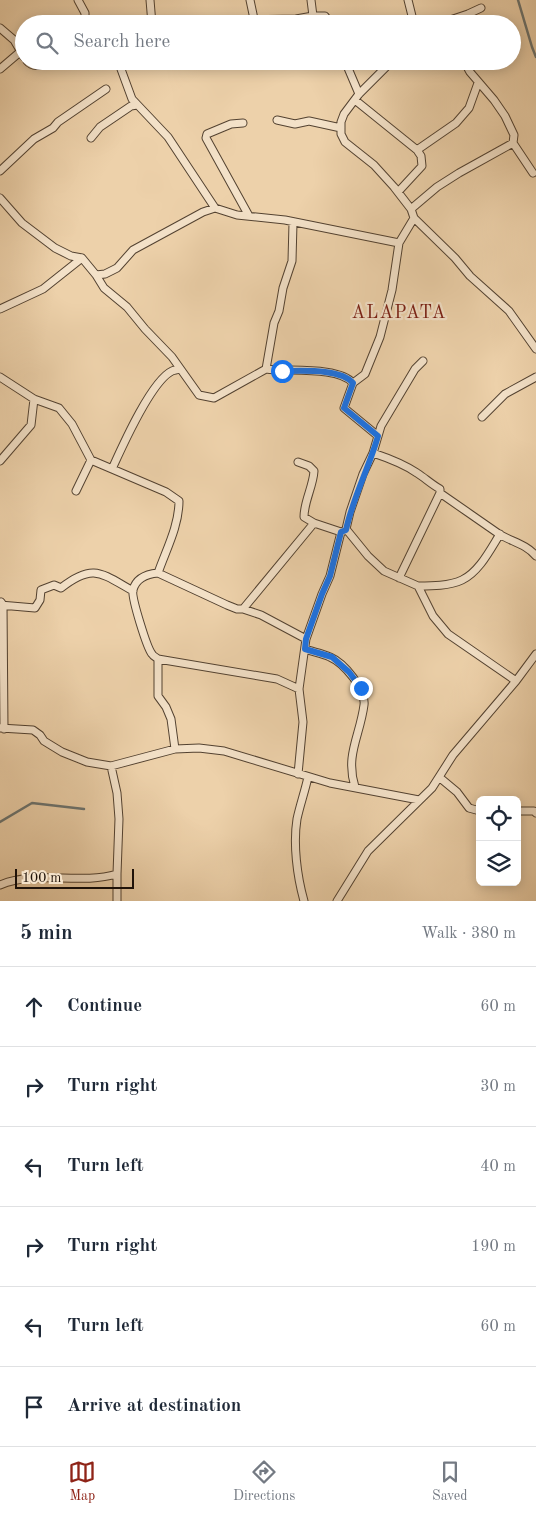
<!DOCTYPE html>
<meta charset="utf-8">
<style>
body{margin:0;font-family:"Old Standard TT",serif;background:#f6f6f7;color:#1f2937}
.controls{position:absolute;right:15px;bottom:15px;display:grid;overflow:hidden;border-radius:8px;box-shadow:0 2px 12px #0003}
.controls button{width:45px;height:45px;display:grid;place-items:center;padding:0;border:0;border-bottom:1px solid #e0e1e3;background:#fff;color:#1f2937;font:25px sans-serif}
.scale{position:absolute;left:15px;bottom:12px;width:119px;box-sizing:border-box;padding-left:5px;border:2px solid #201309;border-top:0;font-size:14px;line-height:18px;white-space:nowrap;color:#201309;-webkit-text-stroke:4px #f3e1c8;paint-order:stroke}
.stop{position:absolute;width:15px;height:15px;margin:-11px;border:4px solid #1a73e8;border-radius:50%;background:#fff}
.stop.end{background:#1a73e8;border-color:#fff;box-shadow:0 1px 5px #0008}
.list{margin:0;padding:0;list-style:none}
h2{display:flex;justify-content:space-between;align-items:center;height:65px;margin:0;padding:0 20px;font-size:21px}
h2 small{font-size:16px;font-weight:400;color:#747a83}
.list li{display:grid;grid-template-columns:32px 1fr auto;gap:15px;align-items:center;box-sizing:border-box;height:80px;padding:0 20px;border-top:1px solid #e0e1e3}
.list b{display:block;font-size:19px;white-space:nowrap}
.list em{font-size:16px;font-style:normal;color:#747a83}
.icon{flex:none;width:28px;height:28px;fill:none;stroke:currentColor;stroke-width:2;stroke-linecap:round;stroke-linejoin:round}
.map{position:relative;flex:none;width:536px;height:901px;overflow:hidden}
.search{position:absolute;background:#fff;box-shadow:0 2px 12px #0003;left:15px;right:15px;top:15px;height:55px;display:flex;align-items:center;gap:12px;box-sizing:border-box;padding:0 18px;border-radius:28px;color:#747a83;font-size:19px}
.sheet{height:545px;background:#fff}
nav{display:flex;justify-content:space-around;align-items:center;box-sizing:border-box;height:70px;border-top:1px solid #e0e1e3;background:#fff;font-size:14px;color:#747a83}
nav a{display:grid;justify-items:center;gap:2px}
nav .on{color:#8f2418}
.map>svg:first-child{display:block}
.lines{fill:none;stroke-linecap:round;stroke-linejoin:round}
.stream{stroke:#6c7470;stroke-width:2.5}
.minor-casing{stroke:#534231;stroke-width:9}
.minor{stroke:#f3e1c8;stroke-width:7}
.route{stroke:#1a73e8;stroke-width:6}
.labels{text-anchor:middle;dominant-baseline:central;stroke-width:4.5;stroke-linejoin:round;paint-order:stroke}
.quarter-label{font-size:18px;letter-spacing:1px;fill:#7a1f14;stroke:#f3e1c8}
</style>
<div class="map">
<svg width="536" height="901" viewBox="0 0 536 901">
<rect width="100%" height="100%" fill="#edd1aa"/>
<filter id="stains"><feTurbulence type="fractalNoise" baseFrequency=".004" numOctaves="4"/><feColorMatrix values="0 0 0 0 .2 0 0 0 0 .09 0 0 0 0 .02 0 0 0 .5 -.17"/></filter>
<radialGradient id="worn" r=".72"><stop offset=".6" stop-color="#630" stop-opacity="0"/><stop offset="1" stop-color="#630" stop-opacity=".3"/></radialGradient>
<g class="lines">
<!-- stream -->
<path class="stream" d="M518,0L532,47L536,57
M0,822L32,803L84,809"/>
<defs>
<path id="minor" d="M78,0L85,13V24
M150,0L152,24
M250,0L254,19
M311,0L313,16H325L331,24
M408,0L414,24
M235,24L248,20L296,19L313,16
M438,24L468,14L481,8
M0,28L14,40L24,57
M27,61C31,66 36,66 41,65L45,61
M99,61H100
M118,61L132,99L168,137L215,208
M345,61L359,94
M394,61L388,65L359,94L344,114L341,122V134L345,142L374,165L394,187L411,209L414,218L455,258L470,276L509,311L536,349
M464,61L470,72L494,100L505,116L514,135L513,143L533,173
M0,69L20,52
M355,100L417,150L421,156L422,166L398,192
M277,120L295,124L309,121L341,128
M243,123L231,124L207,134L206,138L249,216
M91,138L100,127L131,106L137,105
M417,150L456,123L469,108L478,83
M0,171L34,139L53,128L58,122L106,89
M0,198L22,223L55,248L71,256L82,258L96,275L105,274L117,268L133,250L203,212L215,208L237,215L285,220L399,243
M411,209L437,187L459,173L513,143
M293,223L292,261L283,288L279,311L274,323L266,369C288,372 338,366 353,383
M96,275L104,288L127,307L145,329L172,357L199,395L214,398L266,369
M0,309L43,289L82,258
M0,377L34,399L59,408L72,424L91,460L166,492L179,501C179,526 166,550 158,573
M482,417L505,394L536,377
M378,436L344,408L353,383L365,374L380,337L392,290L399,243L414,218
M373,453C388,458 404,464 417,473C425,478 431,484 440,489V493C460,507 479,520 499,534C512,542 526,544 536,556
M0,461L31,425L34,399
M298,462L309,466L314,471C313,487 304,501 304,517L314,523L341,532L344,531
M112,469C122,447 151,381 172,371C174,370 177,370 179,369
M76,491L91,460
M346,529L368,556L384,571L418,586L433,616L448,634L516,681
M346,529L350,512L363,474L373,453L381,426L415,369L423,361
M399,578L440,493
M418,586C432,586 449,586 462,580C479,572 490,550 500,534
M1,602L3,605L4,729
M0,605L35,608L40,600L41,590L54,585L61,588C93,563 101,573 133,591
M243,609L261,615L306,639
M305,649C313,652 322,653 330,657C344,663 366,689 364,705C360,736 345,755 355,787
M158,659V696L166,707L171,719L175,749
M299,689L277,679L158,659C157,658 153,656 152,654C147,648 131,597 133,590C136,578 147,574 158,573L227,605L237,609H243L314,523
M0,728L33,730L40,735L44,741L62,752L87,762L111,766L175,749L199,748L224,751L330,783L419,800
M298,774L303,722L299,689L306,639L322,594L330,576L341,532
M439,777L457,792L469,808L480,811
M517,811H534L536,813
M117,874V901
M0,885C36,870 79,885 117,874L119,819L117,793L111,766
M304,901C297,876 293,844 297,819C300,805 305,791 308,777
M337,901L368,851L432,788L453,755L516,681L536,654"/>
</defs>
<!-- minor casing -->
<use href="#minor" class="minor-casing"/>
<!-- minor -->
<use href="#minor" class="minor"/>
</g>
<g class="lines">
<!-- route -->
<path class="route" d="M282,371C301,371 340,368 353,383L344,408L378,436C369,468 353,497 346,530L341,532L330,576L322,594L306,639L305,649L332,657L349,672L361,688"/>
</g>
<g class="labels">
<!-- quarter labels -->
<g class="quarter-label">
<text x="399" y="313">ALAPATA</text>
</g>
</g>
<rect width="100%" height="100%" filter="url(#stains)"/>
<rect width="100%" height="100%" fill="url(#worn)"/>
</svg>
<div class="controls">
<button><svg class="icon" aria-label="locate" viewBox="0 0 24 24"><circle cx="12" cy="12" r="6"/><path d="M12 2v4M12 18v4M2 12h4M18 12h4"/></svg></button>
<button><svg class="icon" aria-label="layers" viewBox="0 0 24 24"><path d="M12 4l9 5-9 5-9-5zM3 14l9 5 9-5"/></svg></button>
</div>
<div class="scale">100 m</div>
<div class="stop" style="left:282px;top:371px"></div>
<div class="stop end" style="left:361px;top:688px"></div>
<div class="search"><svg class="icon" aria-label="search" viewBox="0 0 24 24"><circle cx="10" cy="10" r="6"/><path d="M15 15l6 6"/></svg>Search here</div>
</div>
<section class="sheet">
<h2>5 min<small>Walk · 380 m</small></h2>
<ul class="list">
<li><svg class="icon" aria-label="ahead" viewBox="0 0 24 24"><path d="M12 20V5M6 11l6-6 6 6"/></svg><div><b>Continue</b></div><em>60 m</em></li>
<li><svg class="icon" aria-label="right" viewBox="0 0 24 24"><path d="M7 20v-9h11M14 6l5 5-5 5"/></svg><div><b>Turn right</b></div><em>30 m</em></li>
<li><svg class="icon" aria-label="left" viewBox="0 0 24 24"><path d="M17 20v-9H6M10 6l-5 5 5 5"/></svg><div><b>Turn left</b></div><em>40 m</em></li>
<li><svg class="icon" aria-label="right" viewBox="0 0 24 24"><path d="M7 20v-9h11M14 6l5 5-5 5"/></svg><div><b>Turn right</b></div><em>190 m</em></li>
<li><svg class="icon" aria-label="left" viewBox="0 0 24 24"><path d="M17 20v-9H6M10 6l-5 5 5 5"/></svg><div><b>Turn left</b></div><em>60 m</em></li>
<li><svg class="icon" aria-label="arrive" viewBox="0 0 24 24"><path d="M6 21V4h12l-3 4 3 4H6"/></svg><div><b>Arrive at destination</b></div></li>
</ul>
</section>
<nav>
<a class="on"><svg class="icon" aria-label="map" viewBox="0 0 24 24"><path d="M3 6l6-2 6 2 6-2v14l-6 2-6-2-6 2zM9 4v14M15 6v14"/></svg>Map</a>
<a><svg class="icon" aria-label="directions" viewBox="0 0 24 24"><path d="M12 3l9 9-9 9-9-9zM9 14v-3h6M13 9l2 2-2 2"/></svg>Directions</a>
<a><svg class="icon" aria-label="saved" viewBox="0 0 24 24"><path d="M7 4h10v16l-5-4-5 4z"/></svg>Saved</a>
</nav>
